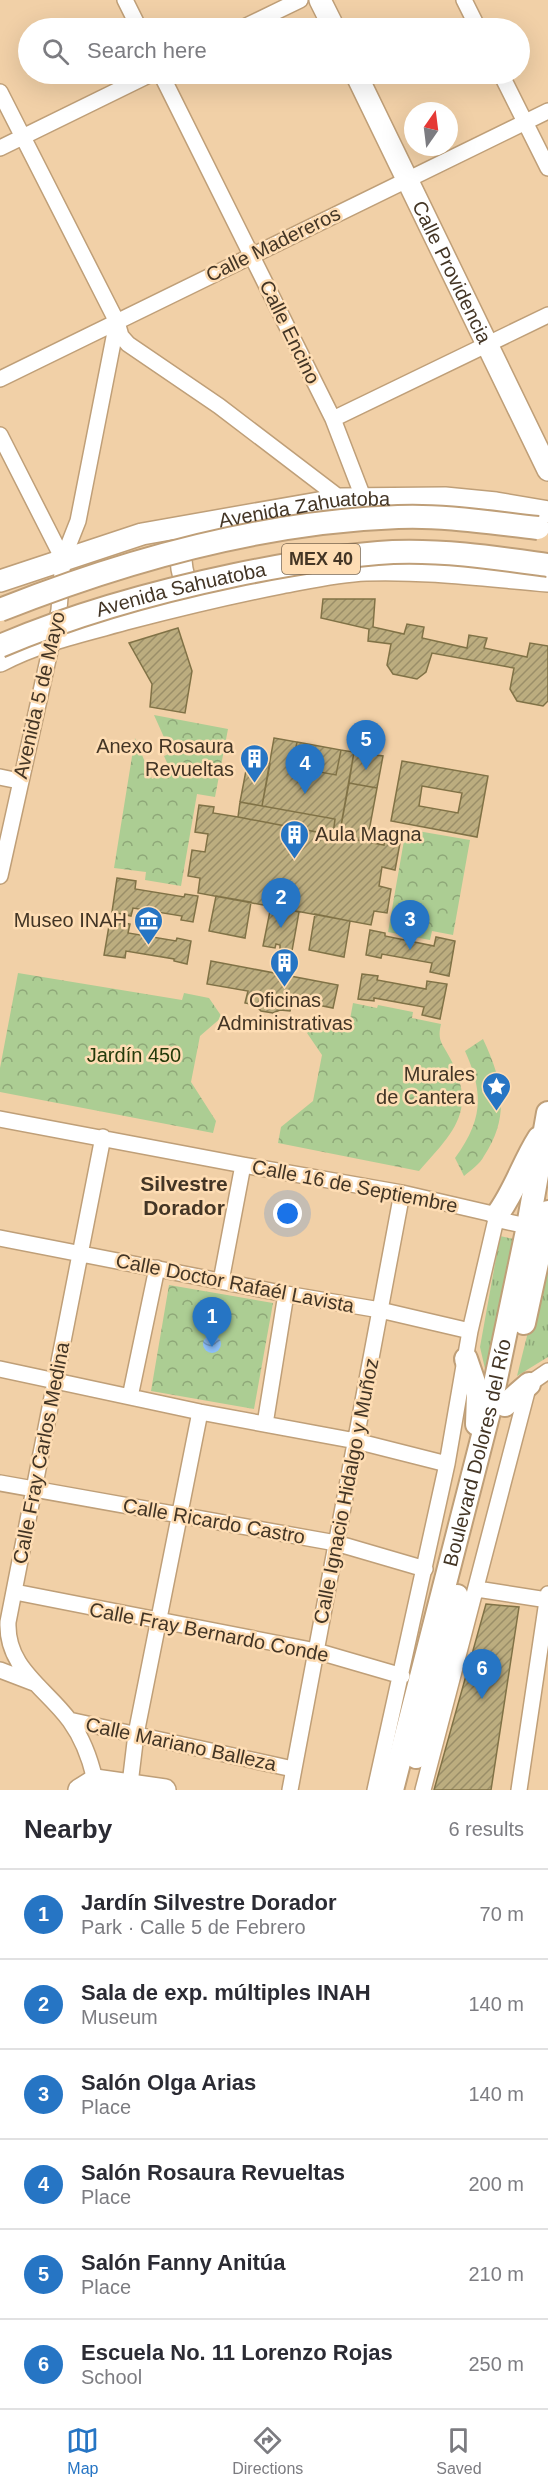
<!DOCTYPE html>
<meta charset="utf-8">
<style>
body{margin:0;font-family:Helvetica,sans-serif;background:#f2f2f3;color:#2b2b33}
.compass{position:absolute;left:404px;top:102px;width:54px;height:54px;border-radius:50%;background:#fff;box-shadow:0 6px 24px #0002;rotate:14deg}
.you{position:absolute;left:288px;top:1214px;width:21px;height:21px;margin:-15px;border:4px solid #fff;border-radius:50%;background:#1a73e8;box-shadow:0 0 0 9px #1a73e833}
.badge{display:grid;place-items:center;width:39px;height:39px;border-radius:50%;background:#2675c4;color:#fff;font-size:20px;font-weight:700}
.pin{position:absolute;translate:-50% -50px;filter:drop-shadow(0 2px 3px #0008)}
.pin::after{content:'';position:absolute;top:32px;width:21px;height:18px;background:inherit;clip-path:polygon(0 0,100% 0,50% 100%)}
.list{margin:0;padding:0;list-style:none}
h2{display:flex;justify-content:space-between;align-items:center;height:78px;margin:0;padding:0 24px;font-size:26px}
h2 small{font-size:20px;font-weight:400;color:#7c7c81}
.list li{display:grid;grid-template-columns:39px 1fr auto;gap:18px;align-items:center;box-sizing:border-box;height:90px;padding:0 24px;border-top:2px solid #e1e1e2}
.list b{display:block;font-size:22px;white-space:nowrap}
.list p{margin:0;font-size:20px;white-space:nowrap;color:#7c7c81}
.list em{font-size:20px;font-style:normal;color:#7c7c81}
.icon{flex:none;width:33px;height:33px;fill:none;stroke:currentColor;stroke-width:2;stroke-linecap:round;stroke-linejoin:round}
.map{position:relative;flex:none;width:548px;height:1790px;overflow:hidden}
.search{position:absolute;background:#fff;box-shadow:0 6px 24px #0002;left:18px;right:18px;top:18px;height:66px;display:flex;align-items:center;gap:15px;box-sizing:border-box;padding:0 21px;border-radius:33px;color:#7c7c81;font-size:22px}
.sheet{height:618px;background:#fff}
nav{display:flex;justify-content:space-around;align-items:center;box-sizing:border-box;height:84px;border-top:2px solid #e1e1e2;background:#fff;font-size:16px;color:#7c7c81}
nav a{display:grid;justify-items:center;gap:3px}
nav .on{color:#2675c4}
.map>svg:first-child{display:block}
.grass{fill:url(#grass-tufts)}
.park{fill:url(#park-crowns)}
.water{fill:url(#water-waves)}
.building{fill:url(#building-hatch);stroke:#807246;stroke-width:1.5;fill-rule:evenodd}
.lines{fill:none;stroke-linecap:round;stroke-linejoin:round}
.street-casing{stroke:#bf9f78;stroke-width:18}
.secondary-casing{stroke:#bf9f78;stroke-width:24}
.primary-casing{stroke:#bf9f78;stroke-width:26}
.street{stroke:#fff;stroke-width:15}
.secondary{stroke:#fff;stroke-width:21}
.primary{stroke:#fff;stroke-width:22}
.primary-bridge-casing{stroke:#bf9f78;stroke-width:26;stroke-linecap:butt}
.primary-bridge{stroke:#fff;stroke-width:22}
.labels{text-anchor:middle;dominant-baseline:central;stroke-width:5;stroke-linejoin:round;paint-order:stroke}
.shield{fill:#feddb4;stroke:#7b6750;stroke-width:1.5}
.shield-label{font-size:18px;font-weight:bold;fill:#433525}
.street-label{font-size:20px;fill:#433525;stroke:#feddb4}
.poi-label{font-size:20px;fill:#433525;stroke:#feddb4;text-anchor:end}
.park-label{font-size:20px;fill:#233a0a;stroke:#feddb4}
.neighbourhood-label{font-size:21px;font-weight:bold;fill:#433525;stroke:#feddb4}
</style>
<div class="map">
<svg width="548" height="1790" viewBox="0 0 548 1790">
<defs>
<pattern id="grass-tufts" width="24" height="20" patternUnits="userSpaceOnUse" patternTransform="scale(1.5)"><rect width="24" height="20" fill="#accd93"/><path d="M3 7l-1-3M5 7V3M7 7l1-3M15 17l-1-3M17 17v-4M19 17l1-3" fill="none" stroke="#8ea778"/></pattern>
<pattern id="park-crowns" width="20" height="18" patternUnits="userSpaceOnUse" patternTransform="scale(1.5)"><rect width="20" height="18" fill="#accd93"/><path d="M2 6a3 3 0 1 1 6 0M12 15a3 3 0 1 1 6 0" fill="none" stroke="#8ea778"/></pattern>
<pattern id="water-waves" width="16" height="10" patternUnits="userSpaceOnUse" patternTransform="scale(1.5)"><rect width="16" height="10" fill="#8ec1fc"/><path d="M0 5q4-4 8 0t8 0" fill="none" stroke="#769ecc"/></pattern>
<pattern id="building-hatch" width="6" height="6" patternUnits="userSpaceOnUse" patternTransform="scale(1.5)"><rect width="6" height="6" fill="#bcad7f"/><path d="M-1 1l2-2M0 6l6-6M5 7l2-2" fill="none" stroke="#9a8e68"/></pattern>
</defs>
<rect width="100%" height="100%" fill="#f1d0a7"/>
<!-- grass -->
<path class="grass" d="M500,1236L518,1240L488,1382L480,1347Z
M548,1252V1357L517,1376Z"/>
<!-- park -->
<path class="park" d="M154,715L228,729L215,797L197,794L181,886L145,880L146,872L114,868L135,738L152,779L163,774L161,768L168,765L164,756L171,753Z
M406,829L470,840L453,935L432,931L430,940L388,932Z
M18,973L182,1000L184,993L209,998L222,1017L200,1036L191,1082L216,1121L213,1133L0,1092V1068Z
M353,1003L377,1008L378,1005L413,1012L412,1018L441,1024C437,1041 442,1043 450,1058C478,1111 453,1132 419,1171L278,1143L281,1127L313,1101L322,1055L307,1033L327,1019L349,1025Z
M483,1039C502,1079 511,1116 484,1156C480,1164 471,1170 464,1176L455,1158C483,1119 484,1094 465,1051Z
M169,1285L273,1303L254,1409L151,1391Z"/>
<!-- water -->
<path class="water" d="M203 1344a9 9 0 1 1 18 0a9 9 0 1 1-18 0Z"/>
<!-- building -->
<path class="building" d="M323,599H375L373,627L404,634L407,624L424,627L422,638L467,648L469,635L487,638L484,648L527,657L530,643L548,646V701L543,706L517,701L510,689L514,668L432,653L426,672L417,679L393,674L387,665L391,644L368,641L369,629L321,618Z
M178,628L192,671L185,713L150,707L152,684L129,643Z
M274,738L297,742L292,767L336,775L341,750L354,752L339,837L333,835L335,819L262,806Z
M297,742L341,750L336,775L292,767Z
M354,752L383,756L377,788L349,783Z
M248,760L270,764L262,806L240,802Z
M402,761L488,776L477,837L391,821ZM422,786L462,793L458,813L419,806Z
M349,783L377,788L367,842L339,837Z
M240,802L335,819L333,835L238,817Z
M199,805L214,807L213,813L238,817L384,845L385,840L400,843L395,870L382,867L379,886L391,889L387,913L374,911L371,925L198,893L200,878L188,876L192,850L205,852L208,834L195,832Z
M117,878L136,881L135,889L184,897L185,894L198,896L193,922L181,920L182,916L133,908L131,916L112,912Z
M216,896L251,902L245,938L209,931Z
M271,906L299,912L292,951L280,949V945L276,944L275,948L263,946Z
M315,914L350,921L344,957L309,950Z
M110,920L130,924L128,933L176,941L177,938L191,941L187,964L174,961V959L126,951L125,958L104,955Z
M370,930L385,933V936L434,946L436,937L455,941L449,976L430,972L432,963L382,954L381,958L366,955Z
M211,961L338,985L333,1008L293,1000L290,1011L280,1010L273,1013L261,1011L255,1005L245,1003L248,991L207,984Z
M362,974L378,976L377,980L426,989L427,981L447,984L440,1019L422,1015L424,1007L374,998V1001L358,999Z
M486,1604L519,1607L491,1790H434Z"/>
<g class="lines">
<defs>
<path id="street" d="M125,0L139,28
M464,0L478,28
M242,28L300,0
M161,74L333,419L363,497
M501,74L548,168
M0,92L117,322L121,336L128,344L219,406L341,499
M0,148L151,74
M0,379L548,111
M333,419L548,315
M0,435L63,559
M0,777L19,781
M0,876L59,610L63,559L78,521L117,322
M0,1119L243,1165L402,1193L497,1215L504,1221L536,1228
M0,1238L286,1294L380,1310L470,1331
M221,1281L243,1165
M0,1369L200,1412L356,1441L447,1464
M130,1397L157,1268
M265,1424L286,1294
M0,1483L336,1543L425,1569
M477,1589L548,1600
M15,1592L316,1651L402,1676
M0,1670L34,1683
M69,1720L293,1769
M95,1780C90,1758 83,1739 70,1721C45,1687 6,1668 8,1622L103,1137
M130,1784L136,1734L200,1412
M290,1790L402,1193
M375,1790L447,1464L470,1331L497,1215
M423,1790L529,1384L548,1371
M519,1790L548,1594"/>
<g id="secondary">
<path d="M320,0L334,28"/>
<path id="s1" d="M356,74L548,470"/>
<path d="M186,536C175,558 184,580 193,601"/>
<path id="s2" d="M0,581L142,534L341,499L445,498L496,503L548,512"/>
<path d="M0,661C39,640 87,630 130,618C180,605 230,593 281,583C308,578 338,571 366,570C428,568 487,576 548,581"/>
<path d="M79,1790L95,1780L165,1790"/>
</g>
<g id="primary">
<path d="M497,1215C515,1191 523,1163 539,1138"/>
<path d="M524,1323L548,1212"/>
<path d="M466,1359L478,1394L477,1424"/>
<path d="M505,1405L529,1384"/>
<path d="M416,1757L457,1596"/>
<path id="s3" d="M392,1790L489,1412L528,1226L548,1113"/>
</g>
</defs>
<!-- street casing -->
<use href="#street" class="street-casing"/>
<!-- secondary casing -->
<use href="#secondary" class="secondary-casing"/>
<!-- primary casing -->
<use href="#primary" class="primary-casing"/>
<!-- street -->
<use href="#street" class="street"/>
<!-- secondary -->
<use href="#secondary" class="secondary"/>
<!-- primary -->
<use href="#primary" class="primary"/>
<defs>
<g id="primary-bridge">
<path d="M0,610C126,560 262,522 398,517C444,515 492,523 538,528"/>
<path id="s4" d="M0,646C77,613 154,592 235,575C288,564 340,555 393,552C445,550 497,558 548,565"/>
</g>
</defs>
<!-- primary-bridge casing -->
<use href="#primary-bridge" class="primary-bridge-casing"/>
<!-- primary-bridge -->
<use href="#primary-bridge" class="primary-bridge"/>
</g>
<!-- icons -->
<defs>
<symbol id="building-pin" viewBox="-11 -11 22 30"><path d="M0 17L-7.5 6A9.5 9.5 0 1 1 7.5 6Z" fill="#2675c4" stroke="#feddb4"/><path d="M-4-6H4V6H1V3H-1V6H-4ZM-2.5-4.3h1.7v1.8h-1.7ZM.8-4.3h1.7v1.8H.8ZM-2.5-1h1.7V.8h-1.7ZM.8-1h1.7V.8H.8Z" fill="#fff"/></symbol>
<symbol id="museum-pin" viewBox="-11 -11 22 30"><path d="M0 17L-7.5 6A9.5 9.5 0 1 1 7.5 6Z" fill="#2675c4" stroke="#feddb4"/><path d="M0-6L6-3V-2H-6V-3ZM-5-1h2V3h-2ZM-1-1h2V3h-2ZM3-1h2V3H3ZM-6 4H6V6H-6Z" fill="#fff"/></symbol>
<symbol id="sight-pin" viewBox="-11 -11 22 30"><path d="M0 17L-7.5 6A9.5 9.5 0 1 1 7.5 6Z" fill="#2675c4" stroke="#feddb4"/><path d="M0-6L1.8-2.2L6-1.7L2.9 1.2L3.7 5.4L0 3.3L-3.7 5.4L-2.9 1.2L-6-1.7L-1.8-2.2Z" fill="#fff"/></symbol>
</defs>
<g fill-rule="evenodd">
<use href="#building-pin" x="238" y="742" width="33" height="45"/>
<use href="#building-pin" x="278" y="818" width="33" height="45"/>
<use href="#museum-pin" x="132" y="904" width="33" height="45"/>
<use href="#building-pin" x="268" y="946" width="33" height="45"/>
<use href="#sight-pin" x="480" y="1070" width="33" height="45"/>
</g>
<g class="labels">
<!-- shield labels -->
<rect class="shield" x="282" y="544" width="78" height="30" rx="4.5"/>
<g class="shield-label">
<text x="321" y="559">MEX 40</text>
</g>
<!-- street labels -->
<g class="street-label">
<text transform="translate(273 244) rotate(-26)">Calle Madereros</text>
<text stroke="none"><textPath href="#s1" startOffset="220">Calle Providencia</textPath></text>
<text transform="translate(290 332) rotate(64)">Calle Encino</text>
<text stroke="none"><textPath href="#s2" startOffset="314">Avenida Zahuatoba</textPath></text>
<text stroke="none"><textPath href="#s4" startOffset="190">Avenida Sahuatoba</textPath></text>
<text transform="translate(39 695) rotate(-77)">Avenida 5 de Mayo</text>
<text transform="translate(355 1186) rotate(11)">Calle 16 de Septiembre</text>
<text transform="translate(235 1283) rotate(11)">Calle Doctor Rafaél Lavista</text>
<text transform="translate(41 1453) rotate(-79)">Calle Fray Carlos Medina</text>
<text stroke="none"><textPath href="#s3" startOffset="348">Boulevard Dolores del Río</textPath></text>
<text transform="translate(346 1491) rotate(-79)">Calle Ignacio Hidalgo y Muñoz</text>
<text transform="translate(214 1521) rotate(10)">Calle Ricardo Castro</text>
<text transform="translate(209 1632) rotate(11)">Calle Fray Bernardo Conde</text>
<text transform="translate(181 1744) rotate(12)">Calle Mariano Balleza</text>
</g>
<!-- poi labels -->
<g class="poi-label">
<text x="234" y="746">Anexo Rosaura<tspan x="234" dy="23">Revueltas</tspan></text>
<text x="315" y="834" text-anchor="start">Aula Magna</text>
<text x="127" y="920">Museo INAH</text>
<text x="285" y="1000" text-anchor="middle">Oficinas<tspan x="285" dy="23">Administrativas</tspan></text>
<text x="475" y="1074">Murales<tspan x="475" dy="23">de Cantera</tspan></text>
</g>
<!-- park labels -->
<g class="park-label">
<text x="134" y="1055">Jardín 450</text>
</g>
<!-- neighbourhood labels -->
<g class="neighbourhood-label">
<text x="184" y="1183">Silvestre<tspan x="184" dy="24">Dorador</tspan></text>
</g>
</g>
</svg>
<svg class="compass" viewBox="-18 -18 36 36"><path d="M0-13l5 13h-10z" fill="#e53935"/><path d="M0 13l5-13h-10z" fill="#7c7c81"/></svg>
<div class="you"></div>
<div class="pin badge" style="left:212px;top:1347px">1</div>
<div class="pin badge" style="left:281px;top:928px">2</div>
<div class="pin badge" style="left:410px;top:950px">3</div>
<div class="pin badge" style="left:305px;top:794px">4</div>
<div class="pin badge" style="left:366px;top:770px">5</div>
<div class="pin badge" style="left:482px;top:1699px">6</div>
<div class="search"><svg class="icon" aria-label="search" viewBox="0 0 24 24"><circle cx="10" cy="10" r="6"/><path d="M15 15l6 6"/></svg>Search here</div>
</div>
<section class="sheet">
<h2>Nearby<small>6 results</small></h2>
<ul class="list">
<li><span class="badge">1</span><div><b>Jardín Silvestre Dorador</b><p>Park · Calle 5 de Febrero</p></div><em>70 m</em></li>
<li><span class="badge">2</span><div><b>Sala de exp. múltiples INAH</b><p>Museum</p></div><em>140 m</em></li>
<li><span class="badge">3</span><div><b>Salón Olga Arias</b><p>Place</p></div><em>140 m</em></li>
<li><span class="badge">4</span><div><b>Salón Rosaura Revueltas</b><p>Place</p></div><em>200 m</em></li>
<li><span class="badge">5</span><div><b>Salón Fanny Anitúa</b><p>Place</p></div><em>210 m</em></li>
<li><span class="badge">6</span><div><b>Escuela No. 11 Lorenzo Rojas</b><p>School</p></div><em>250 m</em></li>
</ul>
</section>
<nav>
<a class="on"><svg class="icon" aria-label="map" viewBox="0 0 24 24"><path d="M3 6l6-2 6 2 6-2v14l-6 2-6-2-6 2zM9 4v14M15 6v14"/></svg>Map</a>
<a><svg class="icon" aria-label="directions" viewBox="0 0 24 24"><path d="M12 3l9 9-9 9-9-9zM9 14v-3h6M13 9l2 2-2 2"/></svg>Directions</a>
<a><svg class="icon" aria-label="saved" viewBox="0 0 24 24"><path d="M7 4h10v16l-5-4-5 4z"/></svg>Saved</a>
</nav>
